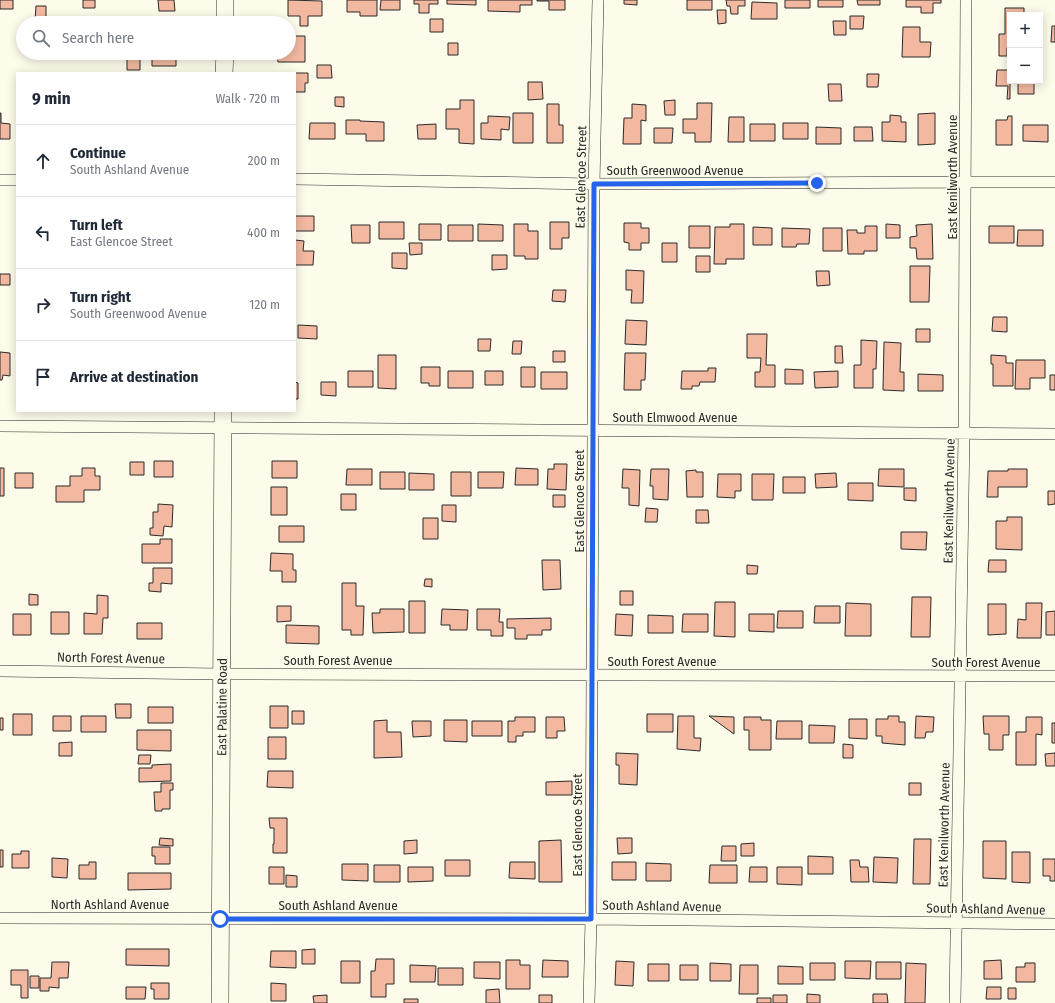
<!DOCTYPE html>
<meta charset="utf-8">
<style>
body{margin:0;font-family:"Fira Sans Condensed",sans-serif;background:#f2f2f3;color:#1f2937}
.controls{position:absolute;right:12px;top:12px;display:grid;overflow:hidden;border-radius:0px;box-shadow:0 2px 10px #0003}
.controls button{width:36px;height:36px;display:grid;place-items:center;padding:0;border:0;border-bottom:1px solid #e0e1e3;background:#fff;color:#1f2937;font:20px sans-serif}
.stop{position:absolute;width:12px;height:12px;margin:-9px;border:3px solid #2563eb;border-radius:50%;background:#fff}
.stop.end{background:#2563eb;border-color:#fff;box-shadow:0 1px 4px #0008}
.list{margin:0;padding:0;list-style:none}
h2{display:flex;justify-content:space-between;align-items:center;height:52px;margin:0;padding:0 16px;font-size:17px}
h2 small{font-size:13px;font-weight:400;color:#747a83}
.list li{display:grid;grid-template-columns:26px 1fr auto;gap:12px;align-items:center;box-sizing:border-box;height:72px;padding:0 16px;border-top:1px solid #e0e1e3}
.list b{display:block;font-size:15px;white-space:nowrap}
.list p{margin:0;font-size:13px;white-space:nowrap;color:#747a83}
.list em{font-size:13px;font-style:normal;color:#747a83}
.icon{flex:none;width:22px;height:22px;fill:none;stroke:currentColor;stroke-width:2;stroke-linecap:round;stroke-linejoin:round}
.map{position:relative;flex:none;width:1055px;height:1003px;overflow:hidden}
.search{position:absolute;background:#fff;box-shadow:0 2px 10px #0003;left:16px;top:16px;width:280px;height:44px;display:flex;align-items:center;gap:10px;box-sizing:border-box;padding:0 14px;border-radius:22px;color:#747a83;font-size:15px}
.panel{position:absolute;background:#fff;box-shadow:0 2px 10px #0003;left:16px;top:72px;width:280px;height:340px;border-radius:0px}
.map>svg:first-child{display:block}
.building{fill:#f2b8a0;stroke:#2b2b2b}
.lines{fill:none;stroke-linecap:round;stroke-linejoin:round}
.minor-casing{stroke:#2b2b2b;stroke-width:12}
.primary-casing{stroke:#2b2b2b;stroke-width:18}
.minor{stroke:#fdfbea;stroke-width:11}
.primary{stroke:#fdfbea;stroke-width:17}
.route{stroke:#2563eb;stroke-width:5}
.labels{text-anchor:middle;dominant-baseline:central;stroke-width:3;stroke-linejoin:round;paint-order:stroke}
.street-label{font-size:13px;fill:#2b2b2b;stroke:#fdfbea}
</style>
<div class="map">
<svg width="1055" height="1003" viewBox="0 0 1055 1003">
<rect width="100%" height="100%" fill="#fdfbea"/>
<!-- building -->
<path class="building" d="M0,0H13V9H0Z
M83,0H95V8H83Z
M158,0H174L175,11H159Z
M288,0L322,1V16H308V26H300V16H288Z
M347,0H377V16H360V12H347Z
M381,0H400V10H380Z
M414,0H438V4H429V13H419V4H414Z
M447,0H476V5L447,4Z
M488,0H532V5H520V12L488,11Z
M537,0H565V10H549V1H537Z
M624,0H637V5L624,4Z
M687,0H712V10H687Z
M726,0H745V6H738V14H731L730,6H727Z
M785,0H810V8H785Z
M818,0H843V7H818Z
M857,0H880V5H858Z
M906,0H941V3H933V13H921V7H906Z
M752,2L777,3V19H751Z
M36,6H46V21H35Z
M1005,8H1024V15H1010V48H1007V56H999V34H1005Z
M717,10H726V23L718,24Z
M850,16H864L863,29H850Z
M68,18V23H48V19Z
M153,18H177V23H153Z
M430,19H443V32H430Z
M833,21H846V35H834Z
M1052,26H1055V42H1051Z
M903,27H920V42H931L930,57H902Z
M289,36H305V62H278L277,53H289Z
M448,43H458V55H448Z
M152,53H176V66H152Z
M127,56H140V70H127Z
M317,65H331L332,78H317Z
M997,70H1010V99H1007L1008,86H996Z
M295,73H308V83H305V92H295Z
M867,74H879L878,87H867Z
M1018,81H1034V94H1018Z
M528,82H542L543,99L528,100Z
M828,84H841L842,101H829Z
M335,97H344V107L335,106Z
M460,100H474V144L459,143V129H446V109H460Z
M675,100V115H665L664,101Z
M697,103H712L711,142H695V133H683V119H697Z
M547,104H559V125H563V143H547Z
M632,104L646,105V121L641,120V144H623L624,118H632Z
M0,113H1V123L10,124V139H0Z
M513,113H533V143H513Z
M935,113V144L918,145V114Z
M890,115L901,116V122H906V142L882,141V122H890Z
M488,116L510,117L509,130L501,129V140L481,139V123H488Z
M1008,116H1012V145H996V120H1007Z
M729,117H744V142H728Z
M346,120H360V121L384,122V141H366V134H346Z
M310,123H335V139H309Z
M783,123H808V139H783Z
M436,124V139H418L417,125Z
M750,124H775V141H750Z
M1023,125H1048V142L1023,141Z
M816,127L841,128V144H816Z
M854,127H872L873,141H854Z
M654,128H673L672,143H654Z
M295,216H314V231H295Z
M379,222H404V239H379Z
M550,222H569V238H562V249H550Z
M624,223H641V228H649V243H641V250H629V243L624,242Z
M419,224H441V240H419Z
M478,224L503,225V241H478Z
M514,224H528V231H538V259H525V256H514Z
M730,224H744V259H726V264H714L715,227H730Z
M886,224L900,225V238H886Z
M932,224L933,259H917L916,248H910V237L917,236L916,225Z
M351,225H370V243H352Z
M448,225H473V241H448Z
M689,226H710V248H689Z
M865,226H877V251H864V254H848L847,230H857V233H865Z
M989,226H1014V243H989Z
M753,227L772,228V245H753Z
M782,228L810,229L809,244H797L796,247H782Z
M823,228H842V251H823Z
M1018,230H1043V246H1017Z
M295,240L304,241L303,251H314L313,265H295Z
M409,243H422V254L410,255Z
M662,243H677V262H662Z
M392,253H407V269L392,268Z
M492,255H507V269L492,270Z
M696,256H710V272H696Z
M910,266H930L929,302H910Z
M626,270L644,271L643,303H631L632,290H626Z
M816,271H829L830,285L817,286Z
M0,274H10V285H0Z
M553,290H566L565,302L552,301Z
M993,317H1007V332L992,331Z
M626,320L647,321L646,345L625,344Z
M298,325L317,326V339L298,338Z
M916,329H930V342H916Z
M747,334H767L766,365H775V387H755V372H760L761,358H747Z
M478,339H491L490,351H478Z
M861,340L877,341L876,369H873V388H854V365H861Z
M513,341H522L521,354H512Z
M884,342L901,343L900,372H904V391L883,390Z
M835,346H842L843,363H835Z
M553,351H565V362H553Z
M0,352L10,353V376L3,375L2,380H0Z
M625,353H646L645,380H641V390H624Z
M378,355H396V389L378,388Z
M991,355L1006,356V363H1013V386H993V364H991Z
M1016,360H1045V378H1030V389H1015Z
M421,367H440V386H429V383H421Z
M521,367H535V387H521Z
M708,368H716L715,382H700L699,386H692V389H681L682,371H708Z
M785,369L803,370V384H785Z
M348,371H373V387H348Z
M448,371H473V388H448Z
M485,371H503V385H485Z
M838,371V387L815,388L814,372Z
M541,372H567V389H541Z
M918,374L943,375V391H918Z
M1050,375H1055V390H1050Z
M295,382L298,383V399H295Z
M321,382H336V396L321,395Z
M154,461H173V477H154Z
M272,461H297V478H272Z
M130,462H144V475H130Z
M554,464H567L566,490L547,489L548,469H554Z
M0,468H4V496H0Z
M82,468H95V476H100V490H84V502H56V486H70V476H82Z
M516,468L538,469V485H515Z
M347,469H372V485H346Z
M623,469L640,470L639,506L629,505V488H622Z
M651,469H669L668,500L653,499V486H650Z
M879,469H904V487L878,486Z
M1008,469H1027V487H998V497H987L988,471H1008Z
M696,470V472H703V497H687L686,471Z
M380,472H405V489H380Z
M451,472H471V496H451Z
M478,472H504L503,488H478Z
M15,473H33V488H15Z
M409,473L434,474V490H409Z
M836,473L837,487L816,488L815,474Z
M718,474H741V491H735V498L717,497Z
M752,474H774L773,500H752Z
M783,477H805V493H783Z
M848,483H873V501L848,500Z
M271,487H287V515H271Z
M904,488H916V501L904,500Z
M1048,491H1055V504L1048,505Z
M341,494H356V510H341Z
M553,495H565V507H553Z
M158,504L173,505L172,527L164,526L163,536L150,535V528H153V512H158Z
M442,505H456V522L442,521Z
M646,508L658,509L657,522H645Z
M696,510H708L709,523H696Z
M1007,517H1022V550L996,549V521H1007Z
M423,518H438V539H423Z
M279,526H304V542H279Z
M901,532H927L926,550L901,549Z
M160,539H172V563H142V544H160Z
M271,553L293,554V570H296V582H282V571H270Z
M542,560H560L561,589L543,590Z
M989,560H1006V572H988Z
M747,565L758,566L757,574H747Z
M153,568H172V584L161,583V592L149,591V583H153Z
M425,579H432V587L424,586Z
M342,583H356V606H364L363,635H351V630H342Z
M620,591H633V605H620Z
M29,594L38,595V605H29Z
M97,595L108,596V618H103L102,634H84V613L97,614Z
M912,597H931L930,637H911Z
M409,601H425V633H409Z
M715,602H735V637L714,636Z
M846,603L871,604V636H845Z
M1026,603H1042L1041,638H1017L1018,619L1026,620Z
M988,604H1006V634L988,635Z
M277,606H291V621L277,622Z
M815,606H840V623H814Z
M380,609H404V632L373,633L372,613H380Z
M442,609L468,610L467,630H450V625H441Z
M477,609H500L499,622H503V636H491V630H477Z
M778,611H803V628H777Z
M1055,611V635H1046V612Z
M51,612H69V634H51Z
M13,614H31V635H13Z
M616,614L633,615L632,636L615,635Z
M683,614H708V632H682Z
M749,614H774V632L749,631Z
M648,615L673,616V633H648Z
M551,618V630H542V635H527V639H515V628H507V619Z
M137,623H162V639H137Z
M286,625L319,626V644L286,643Z
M115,704H131V718H116Z
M270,706H288V728H270Z
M148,707H173V723H148Z
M292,711H304V724H292Z
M13,714H32V735H13Z
M647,714H673V732H647Z
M53,716H71V731H53Z
M81,716H106V732H81Z
M678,716H694V738H701L700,751L677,749Z
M709,716L734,717V734Z
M888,716H899V722H905V745L882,743V736H876V719H888Z
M916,716L934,717L933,732H926L925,738H915Z
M983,716H1009V735H1003V750H989V734H984Z
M515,717H535V732H523V736H516V742H508V721H515Z
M546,717H564L565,731H557V738H546Z
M744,717H761V720H771V750H749V730H744Z
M1026,717H1042V735L1036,734V765H1016V732H1026Z
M0,718H3V730H0Z
M849,719H867V739L849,738Z
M387,720V732H401L402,757L374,758V721Z
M444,720H467V742L444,741Z
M412,721H431V736L413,737Z
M472,721H502V736H472Z
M777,721H802V739H776Z
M1052,723H1055V743H1052Z
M809,725L835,726L834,743H809Z
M137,730H171V751L137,750Z
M268,737H286V759H268Z
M72,742V756H59V743Z
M843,744L853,745V758H843Z
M616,753L638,754L637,785L619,784V765H616Z
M1055,753V766H1046L1045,754Z
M139,755H151L150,764H138Z
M171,764V781L139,782V768H152V765Z
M268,771H293V788L267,787Z
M572,781V795H546V782Z
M161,783H173V790H170V809H162V811H155L154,792H161Z
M909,783H921V795H909Z
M269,818H287V853H273V844H274V828H270Z
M160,838L173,839V846L159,845Z
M617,838H632V853L618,854Z
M914,839H931L930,884H913Z
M417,840V853L404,854V841Z
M561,840L562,882H539V841Z
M983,841H1006V879L983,878Z
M754,843V856H741V844Z
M722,846H736V861H721Z
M152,847H170V864H155V856H152Z
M0,850H3V867H0Z
M21,851H29V868H12V854H21Z
M1012,852H1030V883L1012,882Z
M808,856L833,857V874H808Z
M874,857L898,858L897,883L873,882Z
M52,858L68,859L67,878L52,877Z
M1043,859H1055V881H1050V876H1043Z
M445,860H470V876H445Z
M850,860H859L860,867H868L869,882H851Z
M89,862H96V879H79V865H89Z
M510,862H535V879L509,878Z
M612,862H636V880H612Z
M646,863L671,864V881H646Z
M342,864H368V881L342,880Z
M374,865H400V882H374Z
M710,865H737V883H709Z
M269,867H284V884H269Z
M408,867H433V881L408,882Z
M750,867H767V882H749Z
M777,867H802V885L777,884Z
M128,873H171V889L128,890Z
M286,875L297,876V887H286Z
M126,949H169V966L126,965Z
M315,949V964H302V950Z
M271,951H296V968L270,967Z
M376,959H394V984H386V997H371V971H375Z
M506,960H520V965H530V989H506Z
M543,960L568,961V977H542Z
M1001,960L1002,979H984V961Z
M341,961H360V983H341Z
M616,961L634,962L633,986L615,985Z
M845,961H871L870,979L845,978Z
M52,962H69L68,978H59V988L49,987V991H40V978H51Z
M474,962H500V979L474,978Z
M876,962H901V979H876Z
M710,963L731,964V981H710Z
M810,963H835V980H810Z
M906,963L926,964L925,1003H905Z
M1025,963H1035V982H1016V967H1025Z
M648,964H669V981H648Z
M410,965L436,966L435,982H410Z
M680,965H698V980H680Z
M740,965H758V994H739Z
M778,966L803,967V984H778Z
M438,968H463V985H438Z
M11,970H28V998H21V985H11Z
M30,976H39V988H30Z
M151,983H169V999H154V989H151Z
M271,983L286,984V1001H271Z
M126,987H146L145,999H126Z
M987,987H1001V999H986Z
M1008,988H1016V999H1008Z
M499,989L500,1003H486V990Z
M807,994L820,995V1003H807Z
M873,994H887L888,1003H873Z
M327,995V1003H314L313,996Z
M539,995H552V1003H539Z
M773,995H787V1003H773Z
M757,998H771V1003H757Z
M404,999H418V1003H404Z"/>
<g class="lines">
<defs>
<path id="minor" d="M295,179L594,184L966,182H1055
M0,180H17
M0,426L1055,434
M0,671L221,674L1055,676
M0,918L591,919L1055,924
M589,1003L591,919L594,184L598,0
M955,1003L964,433L966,0"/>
<g id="primary">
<path d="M225,23V0"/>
<path d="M224,73L225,53"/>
<path id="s1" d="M220,1003L223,411"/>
</g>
</defs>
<!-- minor casing -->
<use href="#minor" class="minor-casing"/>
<!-- primary casing -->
<use href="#primary" class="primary-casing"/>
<!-- minor -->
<use href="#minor" class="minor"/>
<!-- primary -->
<use href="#primary" class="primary"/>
</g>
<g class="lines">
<!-- route -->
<path class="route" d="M220,919H591L594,184L817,183"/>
</g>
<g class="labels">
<!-- street labels -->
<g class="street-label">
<text x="675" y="170">South Greenwood Avenue</text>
<text transform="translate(581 177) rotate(-89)">East Glencoe Street</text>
<text transform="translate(952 177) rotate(-90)">East Kenilworth Avenue</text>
<text x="675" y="417">South Elmwood Avenue</text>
<text transform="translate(579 501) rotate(-90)">East Glencoe Street</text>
<text transform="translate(949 501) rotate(-89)">East Kenilworth Avenue</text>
<text transform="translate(111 658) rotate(1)">North Forest Avenue</text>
<text x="338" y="660">South Forest Avenue</text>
<text x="662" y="661">South Forest Avenue</text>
<text x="986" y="662">South Forest Avenue</text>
<text stroke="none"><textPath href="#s1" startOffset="296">East Palatine Road</textPath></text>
<text transform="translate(577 825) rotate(-90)">East Glencoe Street</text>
<text transform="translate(944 825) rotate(-89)">East Kenilworth Avenue</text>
<text x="110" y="904">North Ashland Avenue</text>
<text x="338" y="905">South Ashland Avenue</text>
<text transform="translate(662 906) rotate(1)">South Ashland Avenue</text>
<text transform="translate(986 909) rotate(1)">South Ashland Avenue</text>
</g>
</g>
</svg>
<div class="controls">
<button>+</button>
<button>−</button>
</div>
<div class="stop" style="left:220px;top:919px"></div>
<div class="stop end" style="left:817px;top:183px"></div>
<div class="search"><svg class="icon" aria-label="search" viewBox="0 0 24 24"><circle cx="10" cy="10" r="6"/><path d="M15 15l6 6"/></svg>Search here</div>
<section class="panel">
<h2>9 min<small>Walk · 720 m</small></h2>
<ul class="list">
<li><svg class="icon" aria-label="ahead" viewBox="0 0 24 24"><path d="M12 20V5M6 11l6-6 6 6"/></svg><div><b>Continue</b><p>South Ashland Avenue</p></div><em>200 m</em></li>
<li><svg class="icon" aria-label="left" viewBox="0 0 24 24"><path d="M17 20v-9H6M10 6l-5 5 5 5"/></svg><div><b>Turn left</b><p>East Glencoe Street</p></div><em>400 m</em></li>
<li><svg class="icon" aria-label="right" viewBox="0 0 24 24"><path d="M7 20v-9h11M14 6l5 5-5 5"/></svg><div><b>Turn right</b><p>South Greenwood Avenue</p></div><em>120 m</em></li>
<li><svg class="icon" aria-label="arrive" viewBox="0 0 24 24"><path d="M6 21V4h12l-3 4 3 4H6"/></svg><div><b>Arrive at destination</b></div></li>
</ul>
</section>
</div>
